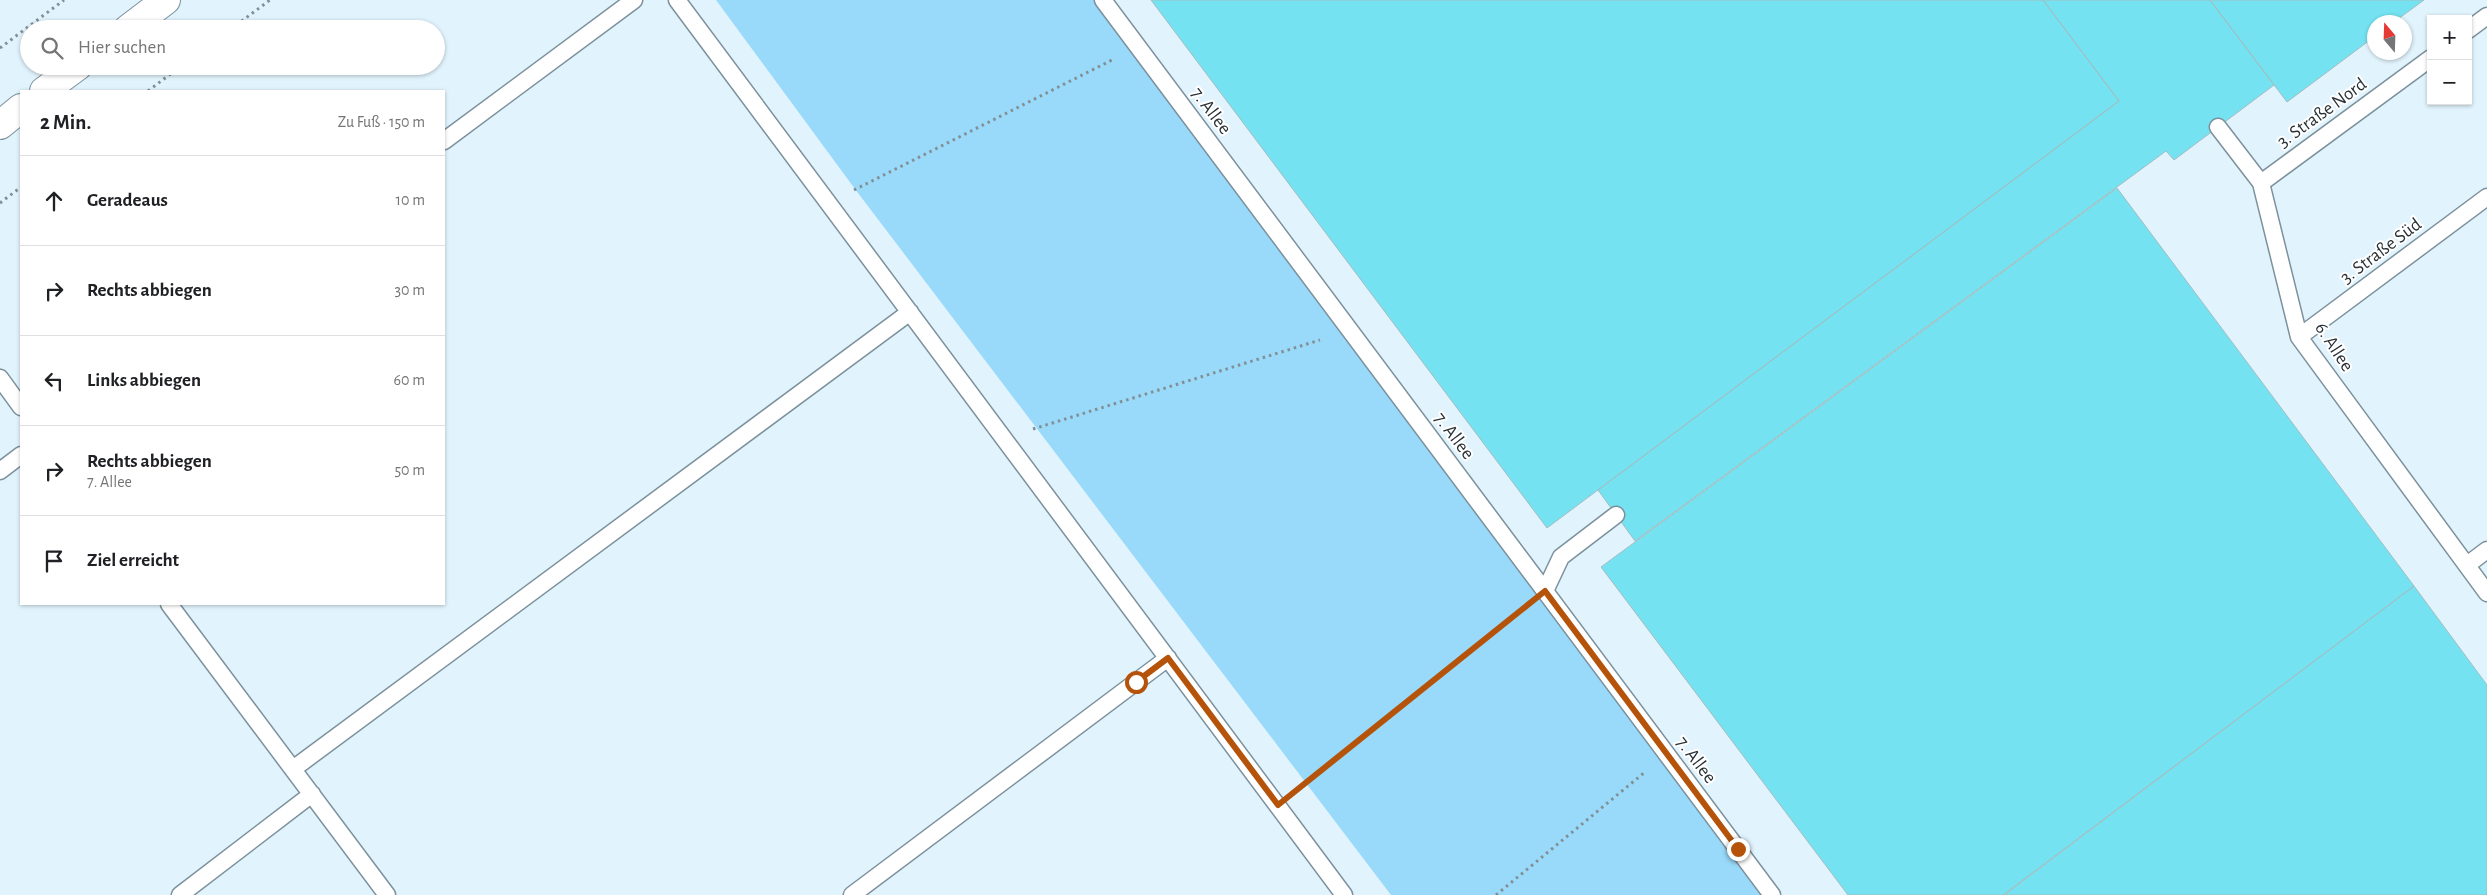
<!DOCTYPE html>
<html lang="de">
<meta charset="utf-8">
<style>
body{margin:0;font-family:"Alegreya Sans",sans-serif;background:#f2f2f2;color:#202124}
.controls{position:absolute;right:15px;top:15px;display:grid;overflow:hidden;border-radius:0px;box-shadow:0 1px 4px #0004}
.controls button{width:45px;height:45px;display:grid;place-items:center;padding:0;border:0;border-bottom:1px solid #e0e0e0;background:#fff;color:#202124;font:25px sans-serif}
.compass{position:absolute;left:2367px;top:15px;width:45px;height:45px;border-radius:50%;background:#fff;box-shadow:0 1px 4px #0004;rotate:341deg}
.stop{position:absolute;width:15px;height:15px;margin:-11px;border:4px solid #b45309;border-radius:50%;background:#fff}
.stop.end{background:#b45309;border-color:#fff;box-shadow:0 1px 5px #0008}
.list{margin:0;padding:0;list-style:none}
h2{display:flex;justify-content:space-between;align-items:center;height:65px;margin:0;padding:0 20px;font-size:21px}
h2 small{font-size:16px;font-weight:400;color:#757577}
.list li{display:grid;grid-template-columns:32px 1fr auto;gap:15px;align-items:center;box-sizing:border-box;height:90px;padding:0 20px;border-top:1px solid #e0e0e0}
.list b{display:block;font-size:19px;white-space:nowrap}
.list p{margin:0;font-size:16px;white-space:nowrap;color:#757577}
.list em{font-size:16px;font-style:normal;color:#757577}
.icon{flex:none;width:28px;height:28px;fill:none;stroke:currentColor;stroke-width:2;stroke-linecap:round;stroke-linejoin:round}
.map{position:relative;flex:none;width:2487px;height:895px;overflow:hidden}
.search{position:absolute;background:#fff;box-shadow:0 1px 4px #0004;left:20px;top:20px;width:425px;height:55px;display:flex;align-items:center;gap:12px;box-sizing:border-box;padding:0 18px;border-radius:28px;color:#757577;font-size:19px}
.panel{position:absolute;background:#fff;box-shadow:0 1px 4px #0004;left:20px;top:90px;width:425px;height:515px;border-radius:0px}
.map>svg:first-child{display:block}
.green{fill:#99d9f9}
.building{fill:#74e2f1;stroke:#a3bdc1}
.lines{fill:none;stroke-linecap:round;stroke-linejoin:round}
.lane-casing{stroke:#7c919c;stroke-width:19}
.street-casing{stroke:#7c919c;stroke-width:30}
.path{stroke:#829096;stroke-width:3;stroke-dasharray:2.5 4;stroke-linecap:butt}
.lane{stroke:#fff;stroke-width:16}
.street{stroke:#fff;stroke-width:28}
.route{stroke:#b45309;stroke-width:6}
.labels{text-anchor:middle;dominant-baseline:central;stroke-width:4;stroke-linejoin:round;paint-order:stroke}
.street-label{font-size:19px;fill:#283135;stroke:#fff}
</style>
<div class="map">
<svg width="2487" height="895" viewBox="0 0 2487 895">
<rect width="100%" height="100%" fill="#e1f3fd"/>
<!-- green -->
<path class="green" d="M716,0H1103L1772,895H1391L855,189Z"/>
<!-- building -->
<path class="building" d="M1151,0H2043L2119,101L1547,528Z
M2043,0H2210L2274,85L2174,160L2166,151L1635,541L1598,490L2119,101Z
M2210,0H2424L2394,22H2374V37L2287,102Z
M2117,188L2414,586L2003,895H1848L1601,567Z
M2414,586L2487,685V895H2004Z"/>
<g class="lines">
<defs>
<path id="lane" d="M677,0L1344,895
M1103,0L1772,895
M2468,30L2487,16
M2218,127L2261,183L2299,337L2487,593
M444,141L634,0
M2261,183L2431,58
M2299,337L2487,197
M0,378L21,407
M0,471L21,455
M2467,565L2487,550
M1545,591L1561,557L1616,515
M169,604L387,895
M293,769L910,312
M180,895L312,794
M852,895L1168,658"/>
<path id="street" d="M128,29L166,0
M44,91L78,66
M0,125L21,108"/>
</defs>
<!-- lane casing -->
<use href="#lane" class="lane-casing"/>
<!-- street casing -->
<use href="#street" class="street-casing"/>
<!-- path -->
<path class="path" d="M231,29L270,0
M0,48L64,0
M148,91L181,66
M854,190L1112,60
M0,203L21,187
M1033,429L1320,340
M1300,788L1523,608
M1496,895L1645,772"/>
<!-- lane -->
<use href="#lane" class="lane"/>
<!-- street -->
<use href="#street" class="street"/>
</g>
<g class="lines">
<!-- route -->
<path class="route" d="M1136,682L1168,658L1278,805L1545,591L1738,849"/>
</g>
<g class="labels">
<!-- street labels -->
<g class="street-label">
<text transform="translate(1211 111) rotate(53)">7. Allee</text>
<text transform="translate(2322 113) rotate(-36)">3. Straße Nord</text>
<text transform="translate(2381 251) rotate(-37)">3. Straße Süd</text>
<text transform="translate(2334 347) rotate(57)">6. Allee</text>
<text transform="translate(1454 436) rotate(53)">7. Allee</text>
<text transform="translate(1696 760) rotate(53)">7. Allee</text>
</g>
</g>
</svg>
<div class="controls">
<button>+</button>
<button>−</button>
</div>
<svg class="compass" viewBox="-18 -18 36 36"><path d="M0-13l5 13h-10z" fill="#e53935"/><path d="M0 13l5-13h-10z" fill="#757577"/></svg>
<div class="stop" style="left:1136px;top:682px"></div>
<div class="stop end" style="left:1738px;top:849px"></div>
<div class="search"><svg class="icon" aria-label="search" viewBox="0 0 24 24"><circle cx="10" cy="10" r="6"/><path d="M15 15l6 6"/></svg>Hier suchen</div>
<section class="panel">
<h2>2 Min.<small>Zu Fuß · 150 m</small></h2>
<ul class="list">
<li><svg class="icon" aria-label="ahead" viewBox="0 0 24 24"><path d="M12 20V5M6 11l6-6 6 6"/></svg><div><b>Geradeaus</b></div><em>10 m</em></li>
<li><svg class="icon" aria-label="right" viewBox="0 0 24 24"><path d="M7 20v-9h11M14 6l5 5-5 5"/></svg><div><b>Rechts abbiegen</b></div><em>30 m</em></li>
<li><svg class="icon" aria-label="left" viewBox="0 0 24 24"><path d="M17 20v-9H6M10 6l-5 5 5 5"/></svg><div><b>Links abbiegen</b></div><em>60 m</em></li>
<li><svg class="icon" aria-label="right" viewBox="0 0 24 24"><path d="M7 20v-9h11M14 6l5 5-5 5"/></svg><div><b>Rechts abbiegen</b><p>7. Allee</p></div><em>50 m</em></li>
<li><svg class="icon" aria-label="arrive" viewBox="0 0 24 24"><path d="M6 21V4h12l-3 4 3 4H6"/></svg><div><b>Ziel erreicht</b></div></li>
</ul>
</section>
</div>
